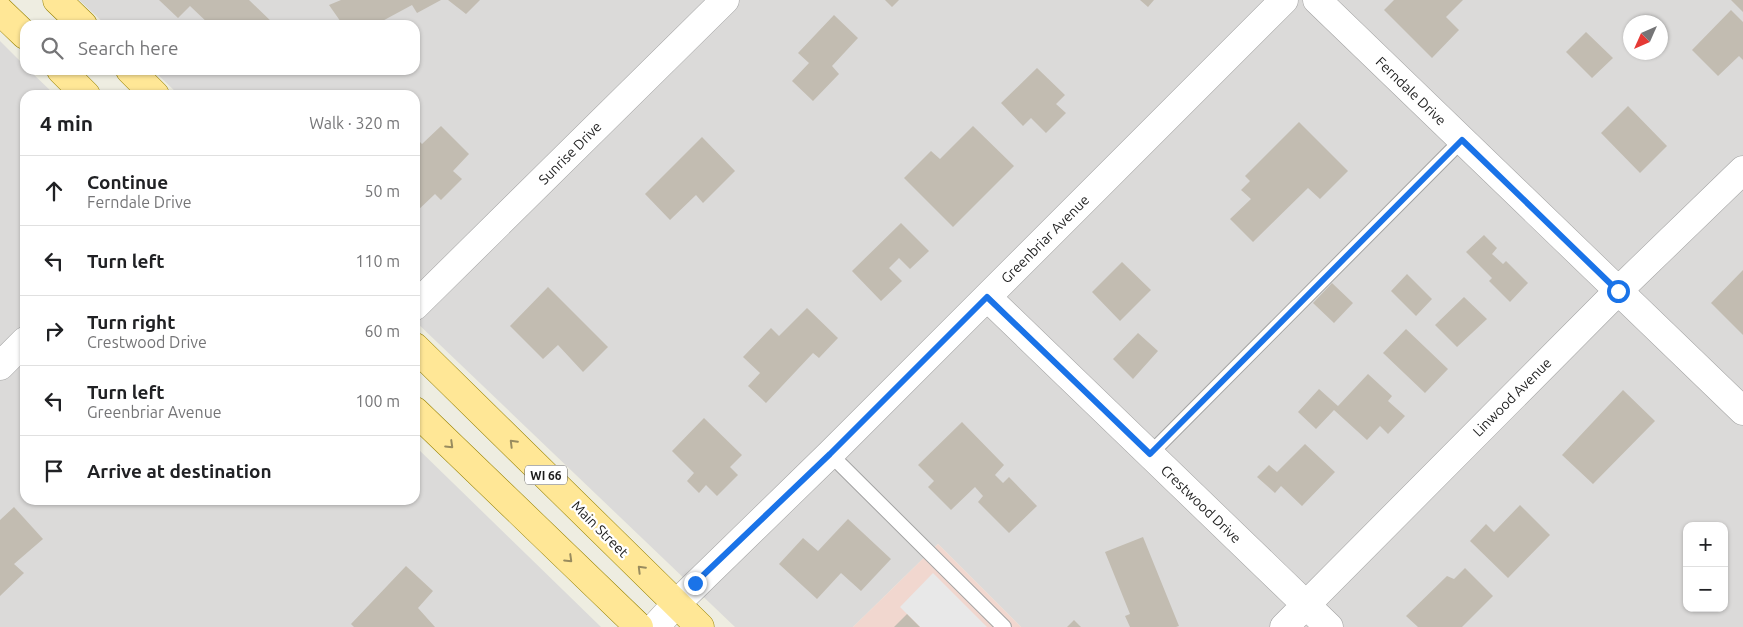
<!DOCTYPE html>
<meta charset="utf-8">
<style>
body{margin:0;font-family:Ubuntu,sans-serif;background:#f6f6f6;color:#202124}
.controls{position:absolute;right:15px;bottom:15px;display:grid;overflow:hidden;border-radius:10px;box-shadow:0 1px 4px #0004}
.controls button{width:45px;height:45px;display:grid;place-items:center;padding:0;border:0;border-bottom:1px solid #e0e0e0;background:#fff;color:#202124;font:25px sans-serif}
.compass{position:absolute;left:1623px;top:15px;width:45px;height:45px;border-radius:50%;background:#fff;box-shadow:0 1px 4px #0004;rotate:225deg}
.stop{position:absolute;width:15px;height:15px;margin:-11px;border:4px solid #1a73e8;border-radius:50%;background:#fff}
.stop.end{background:#1a73e8;border-color:#fff;box-shadow:0 1px 5px #0008}
.list{margin:0;padding:0;list-style:none}
h2{display:flex;justify-content:space-between;align-items:center;height:65px;margin:0;padding:0 20px;font-size:21px}
h2 small{font-size:16px;font-weight:400;color:#757577}
.list li{display:grid;grid-template-columns:32px 1fr auto;gap:15px;align-items:center;box-sizing:border-box;height:70px;padding:0 20px;border-top:1px solid #e0e0e0}
.list b{display:block;font-size:19px;white-space:nowrap}
.list p{margin:0;font-size:16px;white-space:nowrap;color:#757577}
.list em{font-size:16px;font-style:normal;color:#757577}
.icon{flex:none;width:28px;height:28px;fill:none;stroke:currentColor;stroke-width:2;stroke-linecap:round;stroke-linejoin:round}
.map{position:relative;flex:none;width:1743px;height:627px;overflow:hidden}
.search{position:absolute;background:#fff;box-shadow:0 1px 4px #0004;left:20px;top:20px;width:400px;height:55px;display:flex;align-items:center;gap:12px;box-sizing:border-box;padding:0 18px;border-radius:15px;color:#757577;font-size:19px}
.panel{position:absolute;background:#fff;box-shadow:0 1px 4px #0004;left:20px;top:90px;width:400px;height:415px;border-radius:15px}
.map>svg:first-child{display:block}
.residential{fill:#dbdad9;fill-rule:evenodd}
.commercial{fill:#f1d7cf}
.parking{fill:#e8e8e8}
.building{fill:#c2bcb1}
.lines{fill:none;stroke-linecap:round;stroke-linejoin:round}
.service-casing{stroke:#a3a3a3;stroke-width:16}
.minor-casing{stroke:#a3a3a3;stroke-width:29}
.tertiary-casing{stroke:#a3a3a3;stroke-width:29}
.primary-casing{stroke:#958100;stroke-width:29}
.service{stroke:#fff;stroke-width:14}
.minor{stroke:#fff;stroke-width:28}
.tertiary{stroke:#fff;stroke-width:28}
.primary{stroke:#ffe796;stroke-width:28}
.oneway{stroke:#998c5f}
.route{stroke:#1a73e8;stroke-width:6}
.labels{text-anchor:middle;dominant-baseline:central;stroke-width:4.5;stroke-linejoin:round;paint-order:stroke}
.shield{fill:#fff;stroke:#606060;stroke-width:1}
.shield-label{font-size:12px;font-weight:bold;fill:#1c1c1c}
.street-label{font-size:14px;fill:#1c1c1c;stroke:#fff}
</style>
<div class="map">
<svg width="1743" height="627" viewBox="0 0 1743 627">
<rect width="100%" height="100%" fill="#eeede1"/>
<!-- residential -->
<path class="residential" d="M79,0H1743V627H1021L938,544L853,627H735L415,321V95H179L153,70H415V25H106ZM1630,22H1660V52H1630ZM1687,526H1724V608H1687Z
M0,41L25,66V70H29L55,95H25V500H415V446L601,627H0Z"/>
<!-- commercial -->
<path class="commercial" d="M938,544L1021,627H853Z"/>
<!-- parking -->
<path class="parking" d="M933,573L987,627H920L900,607Z"/>
<!-- building -->
<path class="building" d="M159,0H249L275,25H210L190,6L178,18Z
M341,0H441L417,13L412,5L375,25H343L329,5Z
M448,0H480L466,14Z
M885,0H899L892,7Z
M1140,0H1154L1148,7Z
M1394,0H1463L1446,17L1459,30L1432,58L1384,10Z
M1731,0H1743V12Z
M1731,10L1743,22V60L1739,56L1718,76L1692,50Z
M834,15L858,38L832,66L839,74L813,101L792,81L809,63L798,53Z
M1586,32L1613,58L1592,78L1566,52Z
M1037,68L1065,95L1056,104L1066,113L1046,133L1031,118L1023,126L1001,103Z
M1628,106L1667,146L1640,173L1601,133Z
M1299,122L1348,171L1320,199L1308,188L1253,242L1230,219L1251,199L1241,190L1250,181L1245,176Z
M441,126L469,154L453,171L462,179L441,200L435,194L415,213V137L422,144Z
M973,126L1014,166L953,227L904,178L931,151L940,159Z
M702,137L735,171L703,203L696,195L670,220L645,194Z
M901,223L929,251L910,269L899,258L889,268L902,281L881,301L852,271Z
M1484,235L1497,248L1492,254L1503,264L1506,261L1528,283L1510,302L1489,281L1492,278L1466,252Z
M1122,262L1151,290L1120,321L1092,292Z
M1743,270V335L1711,303Z
M1407,274L1432,299L1416,316L1391,291Z
M1332,283L1353,303L1334,323L1313,303Z
M548,287L608,347L583,372L558,345L543,359L510,326Z
M1464,297L1487,319L1457,347L1435,325Z
M807,308L838,338L819,358L813,353L766,403L748,386L760,373L743,357L771,328L779,336Z
M1406,329L1448,369L1425,393L1383,353Z
M1138,333L1158,351L1133,379L1113,359Z
M1368,374L1392,396L1388,401L1405,416L1388,434L1380,426L1367,440L1334,410L1316,429L1298,412L1319,389L1338,406Z
M1623,390L1655,421L1593,484L1562,455Z
M704,418L742,455L730,467L738,475L717,496L706,485L699,493L687,481L694,473L672,451Z
M962,422L1004,465L995,475L1003,483L1009,477L1037,506L1009,533L978,502L983,496L975,487L951,510L928,487L934,481L918,465Z
M1305,444L1335,472L1302,506L1281,486L1275,493L1257,477L1269,465L1277,472Z
M1520,505L1550,535L1508,578L1470,541L1486,524L1494,532Z
M14,507L43,539L14,564L24,573L0,596V520Z
M848,519L891,559L861,591L841,573L817,599L779,564L803,538L818,551Z
M1143,537L1179,626L1176,627H1130L1125,616L1130,614L1105,552Z
M406,566L433,591L418,608L435,627H354L351,624Z
M1465,568L1493,596L1462,627H1418L1406,616L1447,576L1454,579Z
M907,614L920,627H894Z
M1074,620L1081,627H1067Z"/>
<g class="lines">
<defs>
<path id="service" d="M830,454L1004,627
M1150,454L1462,140"/>
<path id="minor" d="M1317,0L1743,411
M987,297L1329,627
M415,306L725,0
M0,366L25,341
M676,604L830,454L1284,0
M1284,627L1618,291L1743,170"/>
<path id="tertiary" d="M655,627L676,604"/>
<path id="primary" d="M57,0L83,25
M0,11L25,35
M61,70L86,95
M130,70L155,95
M415,347L700,627
M415,411L639,627"/>
</defs>
<!-- service casing -->
<use href="#service" class="service-casing"/>
<!-- minor casing -->
<use href="#minor" class="minor-casing"/>
<!-- tertiary casing -->
<use href="#tertiary" class="tertiary-casing"/>
<!-- primary casing -->
<use href="#primary" class="primary-casing"/>
<!-- service -->
<use href="#service" class="service"/>
<!-- minor -->
<use href="#minor" class="minor"/>
<!-- tertiary -->
<use href="#tertiary" class="tertiary"/>
<!-- primary -->
<use href="#primary" class="primary"/>
</g>
<!-- one-way arrows -->
<defs><path id="oneway-chevron" d="M-2-3.5L2.5 0L-2 3.5" fill="none" stroke-width="1.6" stroke-linecap="round" stroke-linejoin="round" transform="scale(1.25)"/></defs>
<g class="oneway">
<use href="#oneway-chevron" transform="translate(513 443) rotate(-135)"/>
<use href="#oneway-chevron" transform="translate(450 445) rotate(44)"/>
<use href="#oneway-chevron" transform="translate(569 559) rotate(44)"/>
<use href="#oneway-chevron" transform="translate(641 569) rotate(-135)"/>
</g>
<g class="lines">
<!-- route -->
<path class="route" d="M695,583L830,454L987,297L1150,454L1462,140L1618,291"/>
</g>
<g class="labels">
<!-- shield labels -->
<rect class="shield" x="525" y="465.5" width="42" height="19" rx="4"/>
<g class="shield-label">
<text x="546" y="475">WI 66</text>
</g>
<!-- street labels -->
<g class="street-label">
<text transform="translate(1411 91) rotate(44)">Ferndale Drive</text>
<text transform="translate(570 153) rotate(-45)">Sunrise Drive</text>
<text transform="translate(1045 239) rotate(-45)">Greenbriar Avenue</text>
<text transform="translate(1512 397) rotate(-45)">Linwood Avenue</text>
<text transform="translate(1201 504) rotate(44)">Crestwood Drive</text>
<text transform="translate(600 529) rotate(45)">Main Street</text>
</g>
</g>
</svg>
<div class="controls">
<button>+</button>
<button>−</button>
</div>
<svg class="compass" viewBox="-18 -18 36 36"><path d="M0-13l5 13h-10z" fill="#e53935"/><path d="M0 13l5-13h-10z" fill="#757577"/></svg>
<div class="stop" style="left:1618px;top:291px"></div>
<div class="stop end" style="left:695px;top:583px"></div>
<div class="search"><svg class="icon" aria-label="search" viewBox="0 0 24 24"><circle cx="10" cy="10" r="6"/><path d="M15 15l6 6"/></svg>Search here</div>
<section class="panel">
<h2>4 min<small>Walk · 320 m</small></h2>
<ul class="list">
<li><svg class="icon" aria-label="ahead" viewBox="0 0 24 24"><path d="M12 20V5M6 11l6-6 6 6"/></svg><div><b>Continue</b><p>Ferndale Drive</p></div><em>50 m</em></li>
<li><svg class="icon" aria-label="left" viewBox="0 0 24 24"><path d="M17 20v-9H6M10 6l-5 5 5 5"/></svg><div><b>Turn left</b></div><em>110 m</em></li>
<li><svg class="icon" aria-label="right" viewBox="0 0 24 24"><path d="M7 20v-9h11M14 6l5 5-5 5"/></svg><div><b>Turn right</b><p>Crestwood Drive</p></div><em>60 m</em></li>
<li><svg class="icon" aria-label="left" viewBox="0 0 24 24"><path d="M17 20v-9H6M10 6l-5 5 5 5"/></svg><div><b>Turn left</b><p>Greenbriar Avenue</p></div><em>100 m</em></li>
<li><svg class="icon" aria-label="arrive" viewBox="0 0 24 24"><path d="M6 21V4h12l-3 4 3 4H6"/></svg><div><b>Arrive at destination</b></div></li>
</ul>
</section>
</div>
